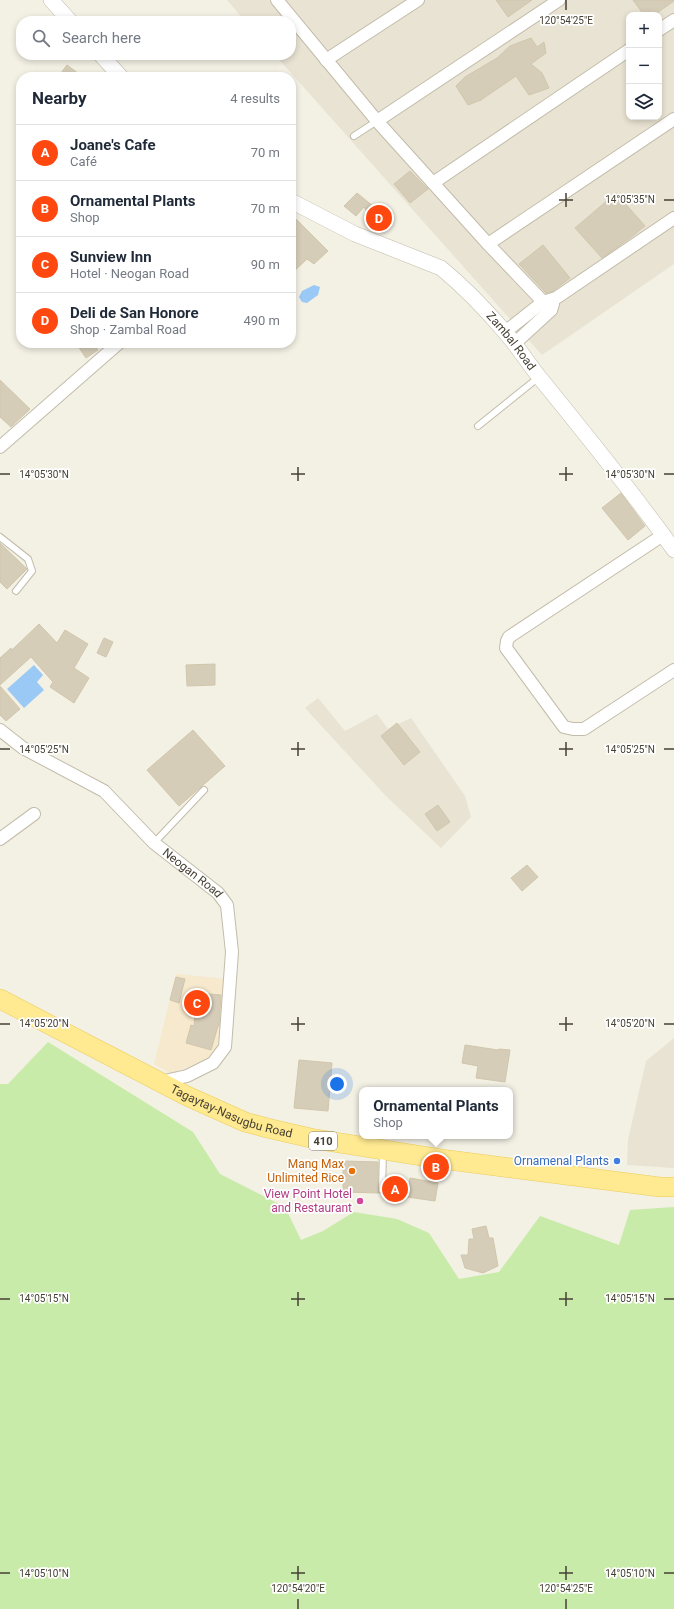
<!DOCTYPE html>
<meta charset="utf-8">
<style>
body{margin:0;font-family:Roboto,sans-serif;background:#f2f2f3;color:#1f2937}
.controls{position:absolute;right:12px;top:12px;display:grid;overflow:hidden;border-radius:8px;box-shadow:0 2px 6px #0003}
.controls button{width:36px;height:36px;display:grid;place-items:center;padding:0;border:0;border-bottom:1px solid #e0e1e3;background:#fff;color:#1f2937;font:20px sans-serif}
.you{position:absolute;left:337px;top:1084px;width:14px;height:14px;margin:-10px;border:3px solid #fff;border-radius:50%;background:#1a73e8;box-shadow:0 0 0 6px #1a73e833}
.badge{display:grid;place-items:center;width:26px;height:26px;border-radius:50%;background:#ff480f;color:#fff;font-size:13px;font-weight:700}
.pin{position:absolute;translate:-50% -50%;border:2px solid #fff;box-shadow:0 1px 4px #0006}
.popup{position:absolute;left:359px;top:1087px;width:154px;height:52px;box-sizing:border-box;display:grid;place-content:center;border-radius:8px;background:#fff;filter:drop-shadow(0 1px 3px #0005);font-size:13px;white-space:nowrap;color:#747a83}
.popup b{font-size:15px;color:#1f2937}
.popup::after{content:'';position:absolute;left:50%;top:100%;margin-left:-8px;border:8px solid transparent;border-top-color:#fff}
.list{margin:0;padding:0;list-style:none}
h2{display:flex;justify-content:space-between;align-items:center;height:52px;margin:0;padding:0 16px;font-size:17px}
h2 small{font-size:13px;font-weight:400;color:#747a83}
.list li{display:grid;grid-template-columns:26px 1fr auto;gap:12px;align-items:center;box-sizing:border-box;height:56px;padding:0 16px;border-top:1px solid #e0e1e3}
.list b{display:block;font-size:15px;white-space:nowrap}
.list p{margin:0;font-size:13px;white-space:nowrap;color:#747a83}
.list em{font-size:13px;font-style:normal;color:#747a83}
.icon{flex:none;width:22px;height:22px;fill:none;stroke:currentColor;stroke-width:2;stroke-linecap:round;stroke-linejoin:round}
.map{position:relative;flex:none;width:674px;height:1609px;overflow:hidden}
.search{position:absolute;background:#fff;box-shadow:0 2px 6px #0003;left:16px;top:16px;width:280px;height:44px;display:flex;align-items:center;gap:10px;box-sizing:border-box;padding:0 14px;border-radius:16px;color:#747a83;font-size:15px}
.panel{position:absolute;background:#fff;box-shadow:0 2px 6px #0003;left:16px;top:72px;width:280px;height:276px;border-radius:16px}
.map>svg:first-child{display:block}
.residential{fill:#e8e3d2;fill-rule:evenodd}
.commercial{fill:#f7e9cd}
.green{fill:#c8eba9}
.water{fill:#9bc9f5}
.building{fill:#d6cdb9;stroke:#d1c6ab}
.lines{fill:none;stroke-linecap:round;stroke-linejoin:round}
.service-casing{stroke:#c2bca9;stroke-width:8}
.minor-casing{stroke:#c2bca9;stroke-width:14}
.tertiary-casing{stroke:#c2bca9;stroke-width:16}
.primary-casing{stroke:#eccd59;stroke-width:20}
.service{stroke:#fff;stroke-width:6}
.minor{stroke:#fff;stroke-width:12}
.tertiary{stroke:#fff;stroke-width:15}
.primary{stroke:#ffe991;stroke-width:19}
.ticks{fill:none;stroke:#464033;stroke-width:1.5}
.shop-dot{fill:#3f7fe0;stroke:#fff;stroke-width:1.5}
.food-dot{fill:#e8710a;stroke:#fff;stroke-width:1.5}
.hotel-dot{fill:#d1479c;stroke:#fff;stroke-width:1.5}
.labels{text-anchor:middle;dominant-baseline:central;stroke-width:3.5;stroke-linejoin:round;paint-order:stroke}
.shield{fill:#fff;stroke:#7e7970;stroke-width:1}
.shield-label{font-size:11px;font-weight:bold;fill:#464033}
.street-label{font-size:12px;fill:#464033;stroke:#fff}
.shop-label{font-size:12px;fill:#366cbe;stroke:#fff;text-anchor:end}
.food-label{font-size:12px;fill:#c56008;stroke:#fff;text-anchor:end}
.hotel-label{font-size:12px;fill:#b23c85;stroke:#fff;text-anchor:end}
.ticks-label{font-size:10px;text-anchor:middle;fill:#464033;stroke:#fff;stroke-width:3.5;stroke-linejoin:round;paint-order:stroke}
</style>
<div class="map">
<svg width="674" height="1609" viewBox="0 0 674 1609">
<rect width="100%" height="100%" fill="#f3f0e4"/>
<!-- residential -->
<path class="residential" d="M227,0H674V264L542,355L275,55H291V21H245ZM629,15H659V117H629Z
M318,698L345,731L377,714L388,729L411,718L465,796L471,817L441,848L386,796L305,708Z
M674,1038V1168L627,1165L628,1140L646,1061Z"/>
<!-- commercial -->
<path class="commercial" d="M176,974L227,979L223,1027L218,1049L210,1058L171,1074L154,1064Z"/>
<!-- green -->
<path class="green" d="M48,1042L193,1132L220,1174L285,1207L301,1240L323,1231L354,1212L397,1219L429,1233L459,1279L499,1272L540,1216L619,1245L630,1210L674,1207V1609H0V1084H8Z"/>
<!-- water -->
<path class="water" d="M314,285L320,287L318,295L307,303L302,302L299,297L302,291Z
M34,665L43,675L37,682L44,690L24,708L7,689Z"/>
<!-- building -->
<path class="building" d="M496,0H532L508,17Z
M633,0H674V1L654,15H644Z
M531,38L537,47L544,42L546,53L531,64L542,73L549,88L529,95L516,76L481,100L468,105L456,86L465,77L497,58L510,46Z
M67,65L83,77H58Z
M410,171L428,189L410,203L394,184Z
M357,193L379,211L380,210L387,219L377,226L364,207L356,216L344,206Z
M616,193L645,226L630,238L602,258L575,228Z
M291,214L328,251L314,264L307,259L291,274Z
M543,245L570,278L553,291L546,293L519,264Z
M76,343H93L98,350L86,358Z
M0,380L30,409L11,427L0,417Z
M621,493L645,526L628,540L602,508Z
M0,543L27,569L7,589L0,582Z
M39,624L57,643L65,630L88,644L74,668L89,678L74,703L50,687L53,682L31,657L0,685V658L11,648L12,650Z
M104,638L113,642L106,657L97,653Z
M215,664V685L187,686L186,665Z
M0,686L20,709L6,721L0,715Z
M397,723L420,752L404,765L381,736Z
M193,730L225,766L179,806L147,770Z
M438,805L450,822L437,831L425,814Z
M527,865L538,877L522,891L511,878Z
M176,977L185,979L179,1003L170,1000Z
M197,993L221,995L219,1026H218L211,1050L186,1043L191,1025L194,1026Z
M465,1045L498,1050L499,1049L510,1050L505,1082L476,1078L478,1066L462,1063Z
M299,1060L332,1063L328,1111L294,1108Z
M343,1161L378,1162V1190L379,1193L343,1192Z
M410,1178L438,1183L435,1201L407,1197V1195L385,1193L387,1182L409,1185Z
M486,1226L489,1238H493L498,1266L483,1273L465,1268L461,1255H468L469,1239H474L472,1229Z"/>
<g class="lines">
<defs>
<path id="service" d="M354,136L377,121
M478,426L539,377
M0,537L28,559L32,571L16,591
M154,843L204,790
M382,1190L383,1152"/>
<g id="minor">
<path d="M277,0L377,121L488,244L551,310"/>
<path d="M659,30L674,20"/>
<path d="M326,60L418,0"/>
<path d="M377,121L559,0"/>
<path d="M433,183L629,50"/>
<path d="M488,244L674,119"/>
<path d="M505,332L543,302L556,298L674,218"/>
<path d="M514,344L551,310L553,304"/>
<path d="M0,447L119,343"/>
<path d="M663,535L509,637L507,641L506,648L564,727L573,729H584L674,670"/>
<path id="s1" d="M0,730L23,748L104,791L154,843L218,893L227,905L232,952L225,1047L213,1063L187,1076L160,1082"/>
<path d="M0,839L34,814"/>
</g>
<g id="tertiary">
<path d="M51,0L70,21"/>
<path d="M101,55L121,77"/>
<path id="s2" d="M291,201L355,234L441,268C463,286 487,311 505,332C518,347 528,363 540,378C586,435 632,491 674,550"/>
</g>
<g id="primary">
<path id="s3" d="M0,999L187,1096L245,1122L267,1128L315,1139L441,1159L660,1187H674"/>
</g>
</defs>
<!-- service casing -->
<use href="#service" class="service-casing"/>
<!-- minor casing -->
<use href="#minor" class="minor-casing"/>
<!-- tertiary casing -->
<use href="#tertiary" class="tertiary-casing"/>
<!-- primary casing -->
<use href="#primary" class="primary-casing"/>
<!-- service -->
<use href="#service" class="service"/>
<!-- minor -->
<use href="#minor" class="minor"/>
<!-- tertiary -->
<use href="#tertiary" class="tertiary"/>
<!-- primary -->
<use href="#primary" class="primary"/>
</g>
<!-- ticks -->
<path class="ticks" d="M566,0V10M566,193V207M559,200H573M664,200H674M298,467V481M566,467V481M0,474H10M291,474H305M559,474H573M664,474H674M298,742V756M566,742V756M0,749H10M291,749H305M559,749H573M664,749H674M298,1017V1031M566,1017V1031M0,1024H10M291,1024H305M559,1024H573M664,1024H674M298,1292V1306M566,1292V1306M0,1299H10M291,1299H305M559,1299H573M664,1299H674M298,1566V1580M566,1566V1580M0,1573H10M291,1573H305M559,1573H573M664,1573H674M298,1599V1609M566,1599V1609"/>
<!-- markers -->
<circle class="shop-dot" cx="617" cy="1161" r="4"/>
<circle class="food-dot" cx="352" cy="1171" r="4"/>
<circle class="hotel-dot" cx="360" cy="1201" r="4"/>
<g class="labels">
<!-- shield labels -->
<rect class="shield" x="309" y="1132" width="28" height="18" rx="3"/>
<g class="shield-label">
<text x="323" y="1141">410</text>
</g>
<!-- street labels -->
<g class="street-label">
<text stroke="none"><textPath href="#s2" startOffset="266">Zambal Road</textPath></text>
<text stroke="none"><textPath href="#s1" startOffset="242">Neogan Road</textPath></text>
<text stroke="none"><textPath href="#s3" startOffset="258">Tagaytay-Nasugbu Road</textPath></text>
</g>
<!-- shop labels -->
<g class="shop-label">
<text x="609" y="1161">Ornamenal Plants</text>
</g>
<!-- food labels -->
<g class="food-label">
<text x="344" y="1164">Mang Max<tspan x="344" dy="14">Unlimited Rice</tspan></text>
</g>
<!-- hotel labels -->
<g class="hotel-label">
<text x="352" y="1194">View Point Hotel<tspan x="352" dy="14">and Restaurant</tspan></text>
</g>
</g>
<g class="ticks-label">
<text x="566" y="24">120°54'25"E</text>
<text x="630" y="203">14°05'35"N</text>
<text x="44" y="478">14°05'30"N</text>
<text x="630" y="478">14°05'30"N</text>
<text x="44" y="753">14°05'25"N</text>
<text x="630" y="753">14°05'25"N</text>
<text x="44" y="1027">14°05'20"N</text>
<text x="630" y="1027">14°05'20"N</text>
<text x="44" y="1302">14°05'15"N</text>
<text x="630" y="1302">14°05'15"N</text>
<text x="44" y="1577">14°05'10"N</text>
<text x="630" y="1577">14°05'10"N</text>
<text x="298" y="1592">120°54'20"E</text>
<text x="566" y="1592">120°54'25"E</text>
</g>
</svg>
<div class="controls">
<button>+</button>
<button>−</button>
<button><svg class="icon" aria-label="layers" viewBox="0 0 24 24"><path d="M12 4l9 5-9 5-9-5zM3 14l9 5 9-5"/></svg></button>
</div>
<div class="you"></div>
<div class="pin badge" style="left:395px;top:1189px">A</div>
<div class="pin badge" style="left:436px;top:1167px">B</div>
<div class="popup"><b>Ornamental Plants</b>Shop</div>
<div class="pin badge" style="left:197px;top:1003px">C</div>
<div class="pin badge" style="left:379px;top:218px">D</div>
<div class="search"><svg class="icon" aria-label="search" viewBox="0 0 24 24"><circle cx="10" cy="10" r="6"/><path d="M15 15l6 6"/></svg>Search here</div>
<section class="panel">
<h2>Nearby<small>4 results</small></h2>
<ul class="list">
<li><span class="badge">A</span><div><b>Joane's Cafe</b><p>Café</p></div><em>70 m</em></li>
<li><span class="badge">B</span><div><b>Ornamental Plants</b><p>Shop</p></div><em>70 m</em></li>
<li><span class="badge">C</span><div><b>Sunview Inn</b><p>Hotel · Neogan Road</p></div><em>90 m</em></li>
<li><span class="badge">D</span><div><b>Deli de San Honore</b><p>Shop · Zambal Road</p></div><em>490 m</em></li>
</ul>
</section>
</div>
